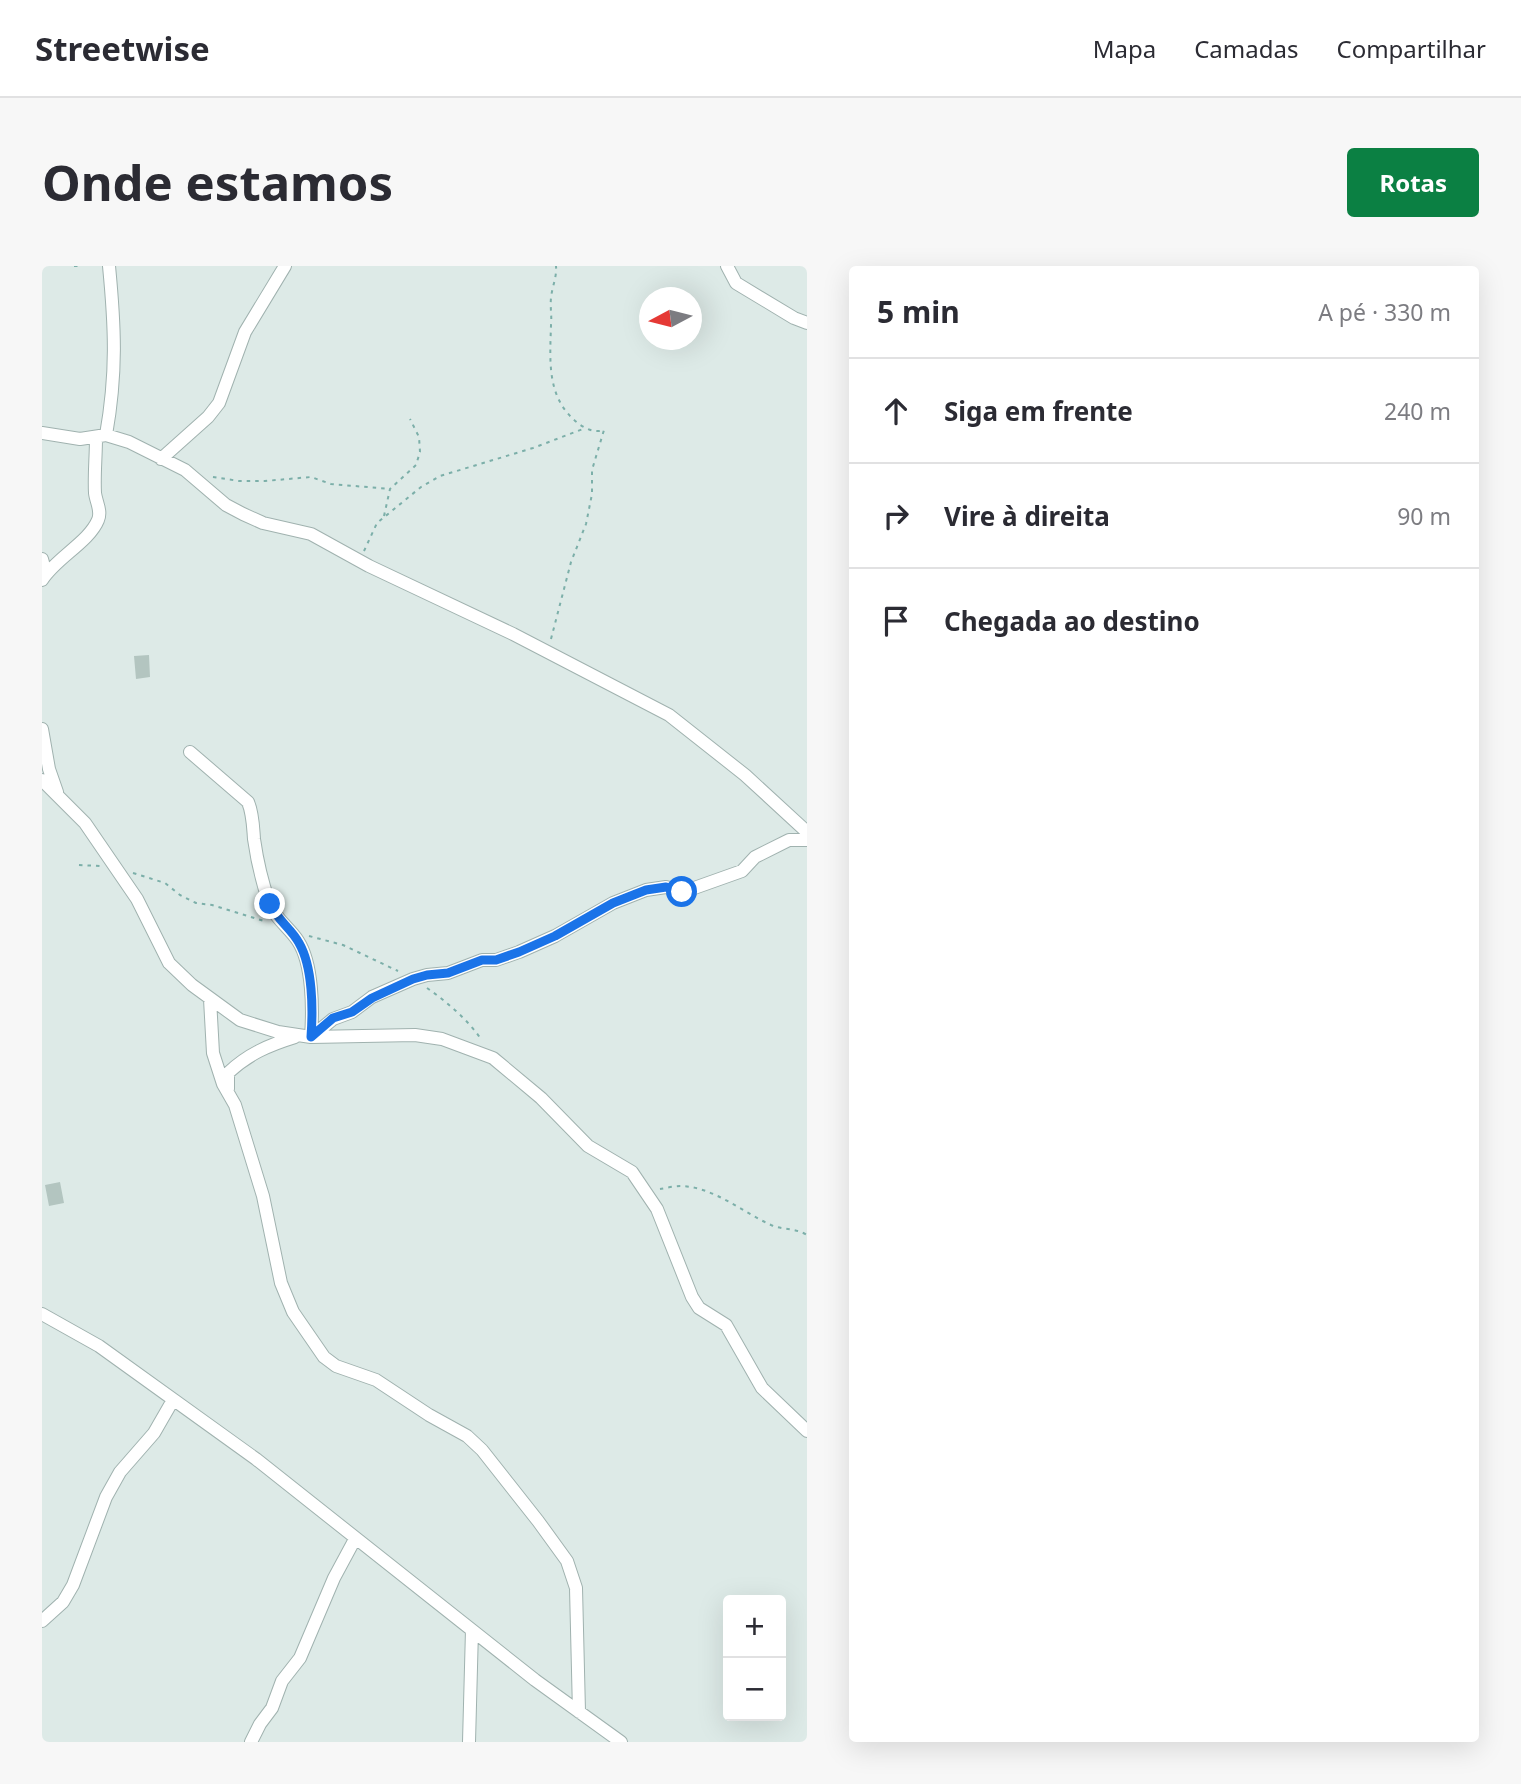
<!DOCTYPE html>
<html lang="pt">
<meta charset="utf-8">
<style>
body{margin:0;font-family:"Noto Sans",sans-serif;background:#f7f7f7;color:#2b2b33}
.controls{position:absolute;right:21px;bottom:21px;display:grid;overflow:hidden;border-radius:7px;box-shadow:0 7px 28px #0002}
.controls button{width:63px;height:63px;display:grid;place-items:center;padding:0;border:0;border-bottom:2px solid #e1e1e2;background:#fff;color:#2b2b33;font:35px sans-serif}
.compass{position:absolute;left:597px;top:21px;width:63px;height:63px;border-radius:50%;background:#fff;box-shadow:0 7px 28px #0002;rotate:263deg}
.stop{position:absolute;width:21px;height:21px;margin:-16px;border:5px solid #1a73e8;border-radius:50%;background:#fff}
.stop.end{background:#1a73e8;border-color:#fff;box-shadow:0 2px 7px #0008}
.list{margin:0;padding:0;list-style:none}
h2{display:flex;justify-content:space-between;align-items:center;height:91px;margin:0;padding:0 28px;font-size:30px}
h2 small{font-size:23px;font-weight:400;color:#7c7c81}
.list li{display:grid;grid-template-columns:46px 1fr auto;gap:21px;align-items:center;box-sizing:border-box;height:105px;padding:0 28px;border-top:2px solid #e1e1e2}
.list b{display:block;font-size:26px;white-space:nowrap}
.list em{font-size:23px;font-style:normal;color:#7c7c81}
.icon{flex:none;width:38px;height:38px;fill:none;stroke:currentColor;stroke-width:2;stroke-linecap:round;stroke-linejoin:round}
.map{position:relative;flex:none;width:765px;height:1476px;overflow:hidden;border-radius:7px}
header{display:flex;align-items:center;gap:42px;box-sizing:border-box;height:98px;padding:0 35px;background:#fff;border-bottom:2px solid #e1e1e2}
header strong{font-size:33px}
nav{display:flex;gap:38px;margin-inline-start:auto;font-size:24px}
.intro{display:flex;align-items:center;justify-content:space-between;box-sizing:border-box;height:168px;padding:0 42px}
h1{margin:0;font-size:49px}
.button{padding:18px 32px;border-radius:7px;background:#0b8043;color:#fff;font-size:24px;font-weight:700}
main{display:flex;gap:42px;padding:0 42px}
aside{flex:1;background:#fff;border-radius:7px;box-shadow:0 7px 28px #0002}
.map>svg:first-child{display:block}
.building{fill:#b3c5c0}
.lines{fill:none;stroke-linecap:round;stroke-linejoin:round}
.minor-casing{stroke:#a0b2af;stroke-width:14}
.path{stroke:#7cafa9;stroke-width:2;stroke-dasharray:3.5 5;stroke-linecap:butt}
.minor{stroke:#fff;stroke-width:12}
.route{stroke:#1a73e8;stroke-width:9}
</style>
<header>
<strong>Streetwise</strong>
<nav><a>Mapa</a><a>Camadas</a><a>Compartilhar</a></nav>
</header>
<div class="intro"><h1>Onde estamos</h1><a class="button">Rotas</a></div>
<main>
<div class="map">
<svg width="765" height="1476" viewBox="0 0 765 1476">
<rect width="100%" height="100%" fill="#ddeae7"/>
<!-- building -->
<path class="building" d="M107,389L108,411L94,413L92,390Z
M18,916L22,937L7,940L3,919Z"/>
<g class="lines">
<defs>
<path id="minor" d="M685,0L694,17L752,52L765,57
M0,167L38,173L64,169L87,176L143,204L184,239L201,248L221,257L269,268L327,300L471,368L627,449L703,509L765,566
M64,169C75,107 73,62 67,0
M119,193L166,151L177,137L203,66L243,0
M0,293L4,308
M0,314C14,292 47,276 56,254C60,245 54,236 53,227C52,209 54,190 54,172
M0,463L7,503L15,526
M148,486L206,536C211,548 211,560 212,573C215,594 220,616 227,636C233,653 247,661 256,675C271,698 271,744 269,771L291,753L310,746L330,731L371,713L385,709L406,707L440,694H454L477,686L513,670L571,637L604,624L624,621L641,626L700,605L713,591L747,574H765
M0,514L43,557L95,633L127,697L150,719L198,754L236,766L269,771L373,769L400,773L451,792L499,832L546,880L590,906L615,943L650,1031L657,1042L684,1059L720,1122L765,1165
M168,733L171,787L181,818L193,839L221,930L239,1017L251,1046L282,1091L294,1100L334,1114L387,1149L425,1170L440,1184L496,1255L525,1295L534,1322L537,1446
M186,823V807C206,788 227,779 253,771
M0,1048L57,1080L214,1193L493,1414L579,1476
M0,1355L21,1336L31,1319L64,1231L78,1206L112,1167L131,1134
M209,1476L218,1458L230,1442L240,1415L258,1392L292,1312L313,1273
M427,1476L430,1364"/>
</defs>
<!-- minor casing -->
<use href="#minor" class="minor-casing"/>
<!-- path -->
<path class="path" d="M32,0H37
M171,211L197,215H223L269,211L289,218L348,223
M342,250L348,223L374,199L378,186L377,171L368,153
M322,285L335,257L379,221L398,210L491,182L541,163
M509,373L529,296L544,258L550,228V204L562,164C553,167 544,163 537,158C504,133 508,95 509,59C510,50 508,41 509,32C510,21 515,11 514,0
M37,599L58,600
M91,607L123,617L138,629L154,637L170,639L222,655
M267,670L301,679L356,705
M385,722C405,736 425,753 439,773
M618,923C624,922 632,920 639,920C672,921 700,946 729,959C741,964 754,962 765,969"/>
<!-- minor -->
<use href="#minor" class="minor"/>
</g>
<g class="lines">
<!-- route -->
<path class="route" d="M228,638C236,655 249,662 257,677C271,701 271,744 269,771L291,752L310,746L330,732L371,713L385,709L406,707L440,694H454L477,686L513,670L571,637L604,624L624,621L640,626"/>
</g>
</svg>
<div class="controls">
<button>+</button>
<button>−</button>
</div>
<svg class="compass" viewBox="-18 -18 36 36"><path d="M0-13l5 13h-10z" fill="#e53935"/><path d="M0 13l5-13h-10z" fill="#7c7c81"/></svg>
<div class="stop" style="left:640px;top:626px"></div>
<div class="stop end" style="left:228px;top:638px"></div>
</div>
<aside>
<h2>5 min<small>A pé · 330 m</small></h2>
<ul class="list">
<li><svg class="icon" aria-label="ahead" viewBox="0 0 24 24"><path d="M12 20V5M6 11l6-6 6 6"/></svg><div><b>Siga em frente</b></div><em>240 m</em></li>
<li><svg class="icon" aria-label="right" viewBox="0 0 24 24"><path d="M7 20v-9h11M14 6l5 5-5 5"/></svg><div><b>Vire à direita</b></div><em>90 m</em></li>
<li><svg class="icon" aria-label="arrive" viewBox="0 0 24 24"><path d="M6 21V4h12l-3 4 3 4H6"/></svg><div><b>Chegada ao destino</b></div></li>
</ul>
</aside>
</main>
